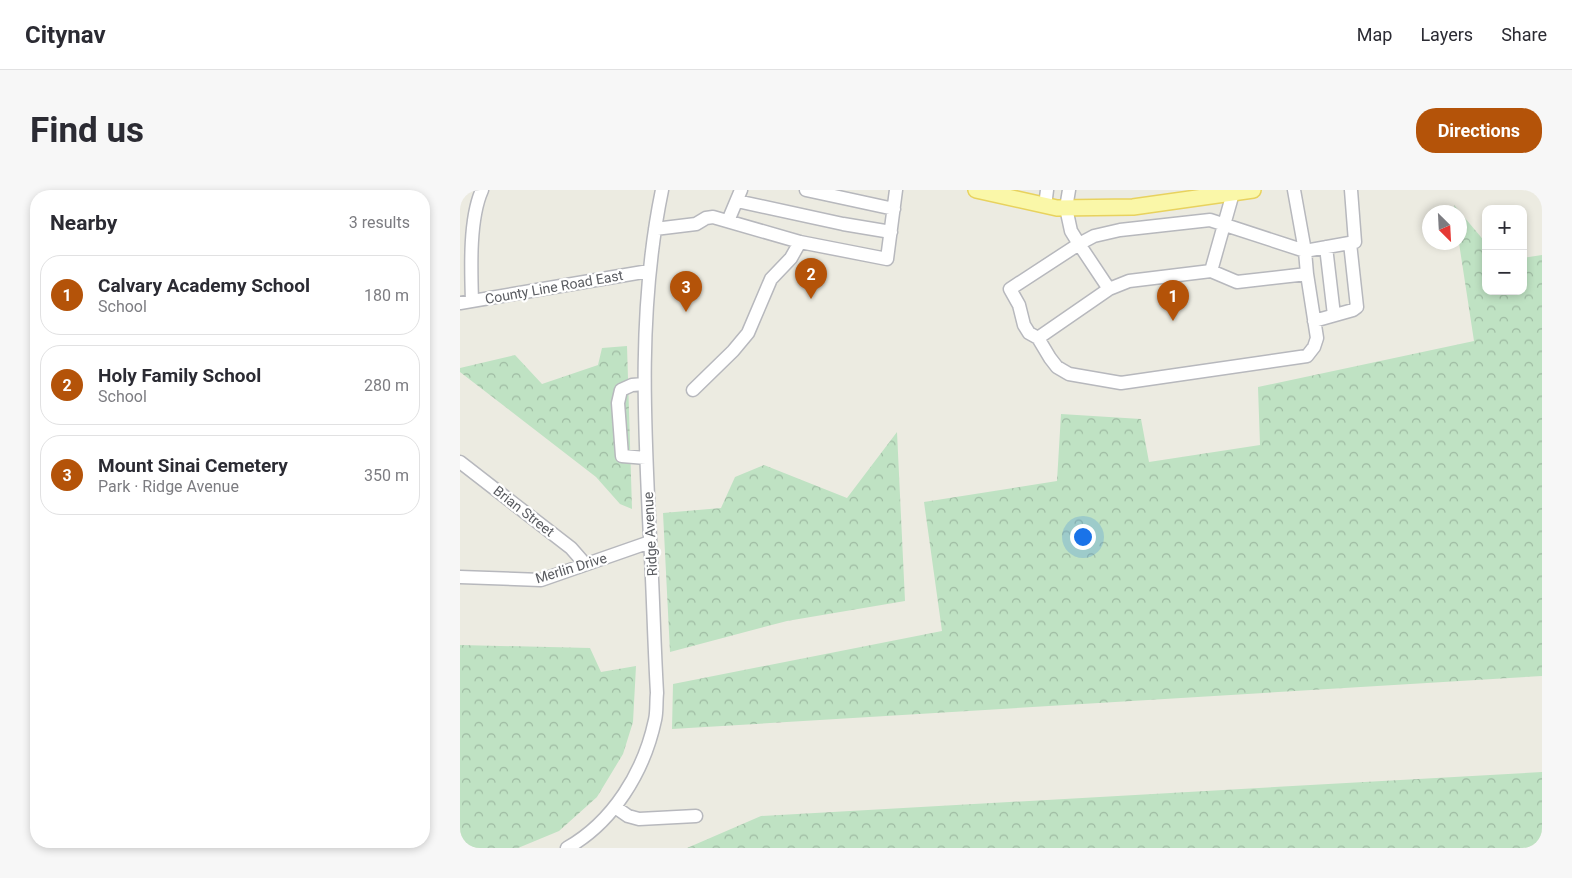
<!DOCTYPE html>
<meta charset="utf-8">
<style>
body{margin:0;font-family:Roboto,sans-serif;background:#f7f7f7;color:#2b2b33}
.controls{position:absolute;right:15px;top:15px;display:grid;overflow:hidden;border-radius:10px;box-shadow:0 2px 8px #0003}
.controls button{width:45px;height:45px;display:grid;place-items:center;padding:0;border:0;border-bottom:1px solid #e1e1e2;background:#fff;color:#2b2b33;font:25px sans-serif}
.compass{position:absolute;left:962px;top:15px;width:45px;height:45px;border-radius:50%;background:#fff;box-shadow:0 2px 8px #0003;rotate:156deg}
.you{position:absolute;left:622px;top:346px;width:18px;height:18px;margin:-12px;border:4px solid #fff;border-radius:50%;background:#1a73e8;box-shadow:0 0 0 8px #1a73e833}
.badge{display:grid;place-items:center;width:32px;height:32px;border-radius:50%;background:#b45309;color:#fff;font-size:16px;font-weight:700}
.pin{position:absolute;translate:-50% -41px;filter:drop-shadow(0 1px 2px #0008)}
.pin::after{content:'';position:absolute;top:26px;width:18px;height:15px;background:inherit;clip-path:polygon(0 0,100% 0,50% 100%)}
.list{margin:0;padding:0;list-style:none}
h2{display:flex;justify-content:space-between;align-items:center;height:65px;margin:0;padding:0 20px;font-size:21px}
h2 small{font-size:16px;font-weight:400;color:#7c7c81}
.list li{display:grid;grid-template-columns:32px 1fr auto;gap:15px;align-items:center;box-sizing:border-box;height:80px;margin:0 10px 10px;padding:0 10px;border:1px solid #e1e1e2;border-radius:20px}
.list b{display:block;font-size:19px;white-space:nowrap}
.list p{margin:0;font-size:16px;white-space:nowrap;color:#7c7c81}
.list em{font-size:16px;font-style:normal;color:#7c7c81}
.map{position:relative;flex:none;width:1082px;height:658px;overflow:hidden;border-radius:20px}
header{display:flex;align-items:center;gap:30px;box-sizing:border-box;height:70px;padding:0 25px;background:#fff;border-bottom:1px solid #e1e1e2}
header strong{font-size:24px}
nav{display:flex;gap:28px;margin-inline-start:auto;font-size:18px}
.intro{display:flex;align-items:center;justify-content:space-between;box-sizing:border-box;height:120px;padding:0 30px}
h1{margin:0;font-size:35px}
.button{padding:12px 22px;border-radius:20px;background:#b45309;color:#fff;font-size:18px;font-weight:700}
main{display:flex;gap:30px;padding:0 30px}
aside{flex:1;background:#fff;border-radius:20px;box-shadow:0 2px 8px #0003}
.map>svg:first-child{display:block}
.forest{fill:url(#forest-crowns)}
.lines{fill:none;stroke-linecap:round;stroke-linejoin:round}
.minor-casing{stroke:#b7b8bd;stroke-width:15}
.major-casing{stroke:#e8d25e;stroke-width:18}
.minor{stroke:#fff;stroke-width:12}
.major{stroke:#faf7a8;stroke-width:15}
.labels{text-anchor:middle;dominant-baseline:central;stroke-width:4.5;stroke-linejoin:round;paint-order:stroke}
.street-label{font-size:14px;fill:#5a5c61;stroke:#fff}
</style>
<header>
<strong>Citynav</strong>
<nav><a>Map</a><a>Layers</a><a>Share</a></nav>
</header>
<div class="intro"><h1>Find us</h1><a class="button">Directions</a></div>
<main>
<aside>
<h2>Nearby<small>3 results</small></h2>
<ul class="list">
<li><span class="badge">1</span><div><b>Calvary Academy School</b><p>School</p></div><em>180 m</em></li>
<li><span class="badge">2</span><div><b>Holy Family School</b><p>School</p></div><em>280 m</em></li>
<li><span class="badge">3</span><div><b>Mount Sinai Cemetery</b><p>Park · Ridge Avenue</p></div><em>350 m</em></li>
</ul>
</aside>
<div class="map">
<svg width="1082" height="658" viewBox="0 0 1082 658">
<defs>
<pattern id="forest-crowns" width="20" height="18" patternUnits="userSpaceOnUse" patternTransform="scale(1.25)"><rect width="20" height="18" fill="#bfe2c3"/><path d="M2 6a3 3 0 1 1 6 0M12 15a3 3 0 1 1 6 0" fill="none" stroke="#9ebaa2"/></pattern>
</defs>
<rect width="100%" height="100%" fill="#ecebe1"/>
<!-- forest -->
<path class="forest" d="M994,15L1026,53V101H1063V68L1082,65V486L212,539L213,494L482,441L464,312L597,291L601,224L681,229L689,272L800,255L798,197L1014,151L999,53V22H995Z
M167,156L172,319L160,314L136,287L0,182V178L55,165L82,194L138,175L142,158Z
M437,242L445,411L327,431L210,462L203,323L261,318L275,287L304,275L387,308Z
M0,455L130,458L141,482L176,476L173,532L163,564L137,607L99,641L58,658H0Z
M1082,582V658H227L301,626Z"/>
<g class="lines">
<defs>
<path id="minor" d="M346,0L434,19
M609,0L606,18L611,41L619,54L550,99L559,115L564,135L569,143L578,148L590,168L597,177L609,184L661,193L847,166L854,157L857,148L847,84
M773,3L751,81L777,92L847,84L845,61L834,0
M277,11L383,34L431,42
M585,16L587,0
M268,31L281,0
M195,39L236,34L246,28L253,27L340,52L427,69L436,0
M866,57L874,125
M751,81L669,91L649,99L619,54L634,46L660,40L750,30L845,61L895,52L891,0
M12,111C11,79 9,29 22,0
M0,113L189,81
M854,131L893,120L897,117L890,53
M578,148L649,99
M184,194L172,195L161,200L158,213L162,266L186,268
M233,200L273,161L288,143L311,89L331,68L340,52
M0,272L111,358L125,374
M0,387L81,390L190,352
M155,617L168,626L179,629L236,626
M107,658C153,632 184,582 195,530C197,522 196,512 197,503C194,451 193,399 190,348C184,231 178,116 202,0"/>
<path id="major" d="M516,0L597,18L673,17L793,0"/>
</defs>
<!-- minor casing -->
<use href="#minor" class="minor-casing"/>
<!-- major casing -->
<use href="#major" class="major-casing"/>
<!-- minor -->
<use href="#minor" class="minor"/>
<!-- major -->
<use href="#major" class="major"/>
</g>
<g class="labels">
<!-- street labels -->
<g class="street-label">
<text transform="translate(94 97) rotate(-10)">County Line Road East</text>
<text transform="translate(64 321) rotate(38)">Brian Street</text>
<text transform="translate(190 344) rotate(-93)">Ridge Avenue</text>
<text transform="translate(111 378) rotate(-17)">Merlin Drive</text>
</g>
</g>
</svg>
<div class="controls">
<button>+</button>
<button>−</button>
</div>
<svg class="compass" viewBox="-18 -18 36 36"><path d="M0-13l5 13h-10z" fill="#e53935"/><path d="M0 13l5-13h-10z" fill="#7c7c81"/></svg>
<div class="you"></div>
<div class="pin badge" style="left:713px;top:131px">1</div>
<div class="pin badge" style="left:351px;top:109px">2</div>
<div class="pin badge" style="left:226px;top:122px">3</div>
</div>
</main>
